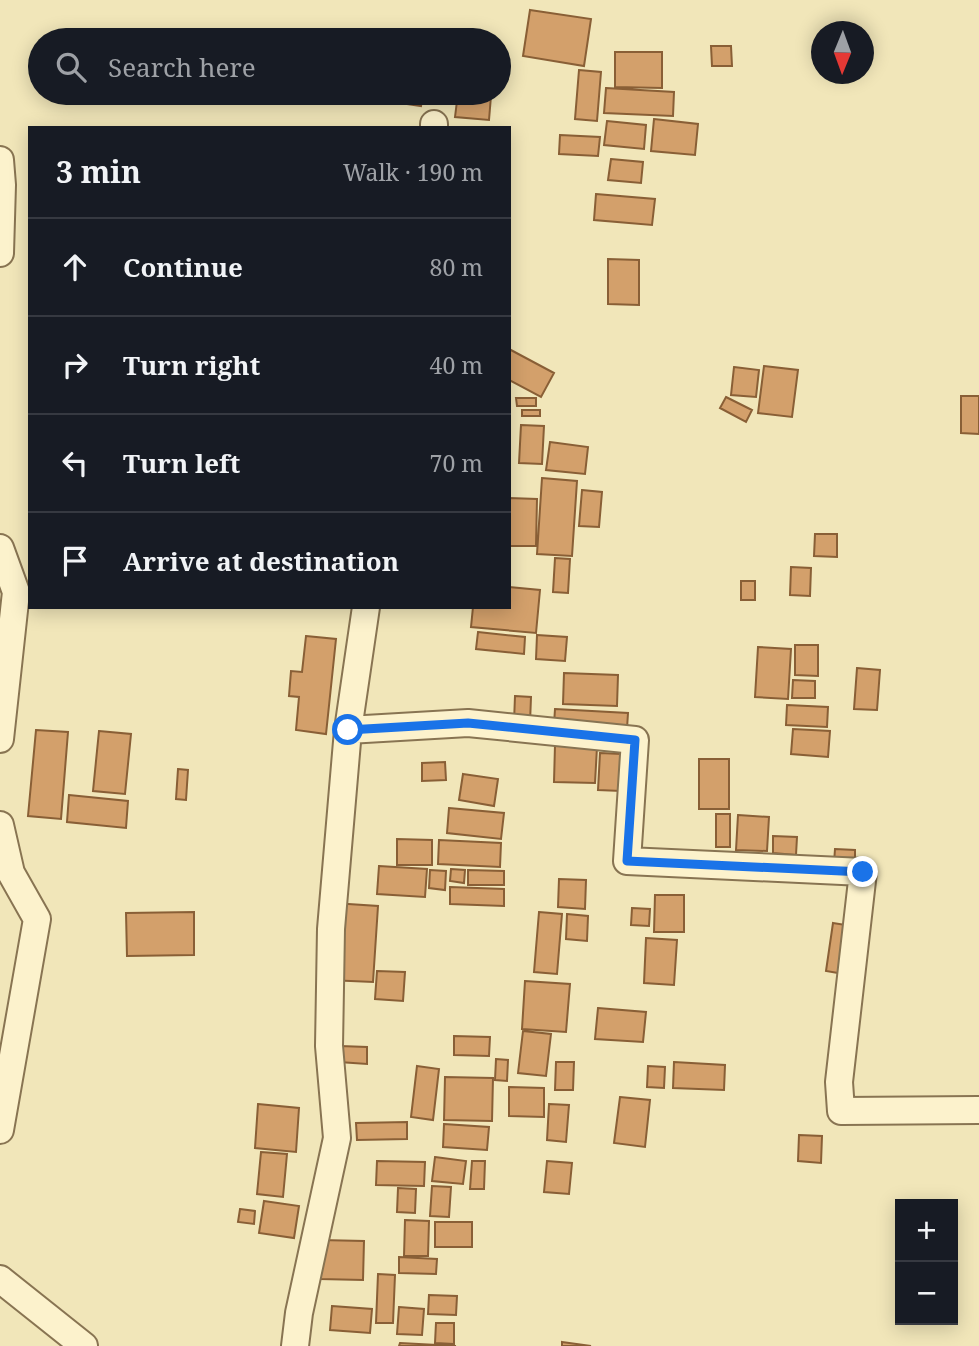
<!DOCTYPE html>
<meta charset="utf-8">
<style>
body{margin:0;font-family:"Noto Serif",serif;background:#242831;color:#f1f3f6}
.controls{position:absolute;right:21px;bottom:21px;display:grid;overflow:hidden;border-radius:0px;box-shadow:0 4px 18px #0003}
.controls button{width:63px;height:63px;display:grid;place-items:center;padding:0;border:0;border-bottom:2px solid #363941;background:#171b24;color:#f1f3f6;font:35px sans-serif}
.compass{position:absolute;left:811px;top:21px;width:63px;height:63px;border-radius:50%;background:#171b24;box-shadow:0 4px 18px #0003;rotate:181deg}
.stop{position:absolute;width:21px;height:21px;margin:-16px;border:5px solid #1a73e8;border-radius:50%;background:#fff}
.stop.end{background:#1a73e8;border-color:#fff;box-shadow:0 2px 7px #0008}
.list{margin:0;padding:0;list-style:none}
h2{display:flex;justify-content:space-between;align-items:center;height:91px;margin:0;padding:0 28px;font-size:30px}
h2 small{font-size:23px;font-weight:400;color:#9ea1a6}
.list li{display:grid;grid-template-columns:46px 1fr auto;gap:21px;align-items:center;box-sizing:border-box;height:98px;padding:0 28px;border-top:2px solid #363941}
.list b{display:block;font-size:26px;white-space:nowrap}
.list em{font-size:23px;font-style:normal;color:#9ea1a6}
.icon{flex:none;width:38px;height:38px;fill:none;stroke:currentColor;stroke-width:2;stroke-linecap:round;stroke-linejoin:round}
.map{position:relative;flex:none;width:979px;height:1346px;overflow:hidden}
.search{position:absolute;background:#171b24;box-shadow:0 4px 18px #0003;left:28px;top:28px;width:483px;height:77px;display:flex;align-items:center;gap:18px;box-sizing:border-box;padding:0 24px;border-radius:38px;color:#9ea1a6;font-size:26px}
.panel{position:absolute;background:#171b24;box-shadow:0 4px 18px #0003;left:28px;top:126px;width:483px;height:483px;border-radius:0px}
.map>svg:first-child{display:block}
.building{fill:#d3a06b;stroke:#895f36;stroke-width:2}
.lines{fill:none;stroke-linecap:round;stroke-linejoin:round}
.street-casing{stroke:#887452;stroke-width:30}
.street{stroke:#fcf2cc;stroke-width:26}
.route{stroke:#1a73e8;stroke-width:9}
</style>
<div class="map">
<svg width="979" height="1346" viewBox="0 0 979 1346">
<rect width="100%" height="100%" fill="#f1e6b9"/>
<!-- building -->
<path class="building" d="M530,10L591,19L584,66L523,56Z
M711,46H731L732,66H712Z
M615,52H662V88L615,87Z
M579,70L601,72L597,121L575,119Z
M606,88L674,92L673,116L604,113Z
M394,93H423L421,106L393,102Z
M458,93L491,96L489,120L455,117Z
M654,119L698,124L695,155L651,151Z
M607,121L646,125L644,149L604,145Z
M560,135L600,137L598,156L559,154Z
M611,159L643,162L641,183L608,180Z
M596,194L655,199L652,225L594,220Z
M608,259L639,260V305L608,304Z
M509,349L554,373L541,397L509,380Z
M764,366L798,370L792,417L758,413Z
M734,367L759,370L756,397L731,395Z
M961,396H979V434L961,433Z
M726,397L752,410L746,422L720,408Z
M516,398H536V406H517Z
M522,410H540V416H522Z
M521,425L544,426L542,464L519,463Z
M550,442L588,447L585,474L546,470Z
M542,478L577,481L572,556L537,554Z
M582,490L602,492L599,527L579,526Z
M509,498L537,499L536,546H509Z
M815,534H837V557L814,556Z
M555,558L570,559L568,593L553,592Z
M791,567L811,568L810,596L790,595Z
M741,581H755V600H741Z
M509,587L540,590L536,633L471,627L473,607H509Z
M478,632L525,637L524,654L476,649Z
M537,635L567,637L565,661L536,659Z
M306,636L336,639L326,734L296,730L299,697L289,696L291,671L302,672Z
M795,645H818V676L795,675Z
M758,647L791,649L788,699L755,697Z
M857,668L880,670L877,710L854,709Z
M564,673L618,675L617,706L563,704Z
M793,680L815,681V698H792Z
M515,696L531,697L530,723L514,722Z
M787,705L828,707L827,727L786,725Z
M555,709L628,713L626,744L553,740Z
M793,729L830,731L828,757L791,754Z
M36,730L68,732L61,819L28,816Z
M99,731L131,734L125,794L93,791Z
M555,745L597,747L595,783L554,782Z
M600,753L622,754L621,791L598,790Z
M699,759H729V809H699Z
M445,762L446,780L422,781V763Z
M178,769L188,770L186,800L176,799Z
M463,774L498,779L494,806L459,800Z
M69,795L128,801L126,828L67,822Z
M449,808L504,813L501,839L447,833Z
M716,814H730V847H716Z
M738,815L769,817L767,851L736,850Z
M773,836L797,837L796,855L773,853Z
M397,839L432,840V865H397Z
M439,840L501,843L500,867L438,864Z
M835,849L855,850V864L834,863Z
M379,866L427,869L425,897L377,894Z
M451,869L465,870L464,883L450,881Z
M430,870L446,871L445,890L429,888Z
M468,870L504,871V885H468Z
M559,879L586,880L585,909L558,907Z
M450,887L504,889V906L450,904Z
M655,895H684V932H654Z
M333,903L378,906L373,982L328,980Z
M632,908L650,909L649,926L631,925Z
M194,912V955L127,956L126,913Z
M539,912L562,914L557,974L534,972Z
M567,914L588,916L587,941L566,939Z
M833,923L852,926L844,974L826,971Z
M646,938L677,940L674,985L644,983Z
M377,971L405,972L403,1001L375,999Z
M525,981L570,984L566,1032L522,1029Z
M598,1008L646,1012L643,1042L595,1039Z
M523,1031L551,1034L546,1076L518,1073Z
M454,1036L490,1037L489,1056L454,1055Z
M340,1046L367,1047V1064L339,1062Z
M496,1059L508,1060L507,1081L495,1080Z
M556,1062H574L573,1090H555Z
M674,1062L725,1065L724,1090L673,1088Z
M417,1066L439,1069L433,1120L411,1117Z
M648,1066L665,1067L664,1088L647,1087Z
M445,1077L493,1078L492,1121L444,1120Z
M509,1087L544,1088V1117L509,1116Z
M620,1097L650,1100L645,1147L614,1143Z
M258,1104L299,1108L296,1152L255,1148Z
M549,1104L569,1105L566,1142L547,1140Z
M407,1122V1139L357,1140L356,1123Z
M444,1124L489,1127L487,1150L443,1147Z
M799,1135L822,1136L821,1163L798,1161Z
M261,1152L287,1154L283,1197L257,1194Z
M435,1157L466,1161L463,1184L432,1181Z
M377,1161L425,1162L424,1186L376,1185Z
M472,1161H485L484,1189H470Z
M547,1161L572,1163L569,1194L544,1192Z
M432,1186L451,1187L449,1217L430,1216Z
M398,1188L416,1189L415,1213L397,1212Z
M264,1201L299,1206L294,1238L259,1233Z
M240,1209L255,1211L254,1224L238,1222Z
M405,1220L429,1221L428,1256H404Z
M435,1222H472V1247H435Z
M320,1240L364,1241L363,1280L320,1279Z
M399,1257L437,1259L436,1274L399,1273Z
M378,1274L395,1275L393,1323H376Z
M429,1295L457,1296L456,1315L428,1314Z
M332,1306L372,1309L370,1333L330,1330Z
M399,1307L424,1309L422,1335L397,1334Z
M436,1323H454V1344L435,1343Z
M562,1342L591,1346H562Z
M400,1343L456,1346H399Z"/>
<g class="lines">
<defs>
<path id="street" d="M434,128V124
M0,160L2,185L0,253
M0,548L16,592L0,739
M366,607L348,730L468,723L635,740L627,861L863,872L839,1082L841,1111L979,1110
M0,825L11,873L37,919L0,1130
M0,1279L84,1346
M295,1346L299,1313L337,1138L329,1046L331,929L348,730"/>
</defs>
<!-- street casing -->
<use href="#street" class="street-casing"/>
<!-- street -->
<use href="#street" class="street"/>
</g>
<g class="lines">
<!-- route -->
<path class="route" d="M348,730L468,723L635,740L627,861L863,872"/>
</g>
</svg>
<div class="controls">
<button>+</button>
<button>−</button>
</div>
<svg class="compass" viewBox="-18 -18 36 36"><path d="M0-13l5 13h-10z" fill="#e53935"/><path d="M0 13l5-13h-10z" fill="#9ea1a6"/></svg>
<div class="stop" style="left:348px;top:730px"></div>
<div class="stop end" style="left:863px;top:872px"></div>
<div class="search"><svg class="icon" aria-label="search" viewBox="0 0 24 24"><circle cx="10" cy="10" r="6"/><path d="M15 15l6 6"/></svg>Search here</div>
<section class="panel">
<h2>3 min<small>Walk · 190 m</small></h2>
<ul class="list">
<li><svg class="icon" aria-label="ahead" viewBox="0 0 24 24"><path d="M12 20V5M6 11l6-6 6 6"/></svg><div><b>Continue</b></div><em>80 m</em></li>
<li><svg class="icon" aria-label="right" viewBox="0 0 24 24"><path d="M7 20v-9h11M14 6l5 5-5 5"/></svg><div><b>Turn right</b></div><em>40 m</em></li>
<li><svg class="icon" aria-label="left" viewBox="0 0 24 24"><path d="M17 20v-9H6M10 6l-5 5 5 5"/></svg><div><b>Turn left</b></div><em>70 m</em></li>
<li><svg class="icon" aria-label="arrive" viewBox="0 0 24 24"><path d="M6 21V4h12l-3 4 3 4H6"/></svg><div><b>Arrive at destination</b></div></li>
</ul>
</section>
</div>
